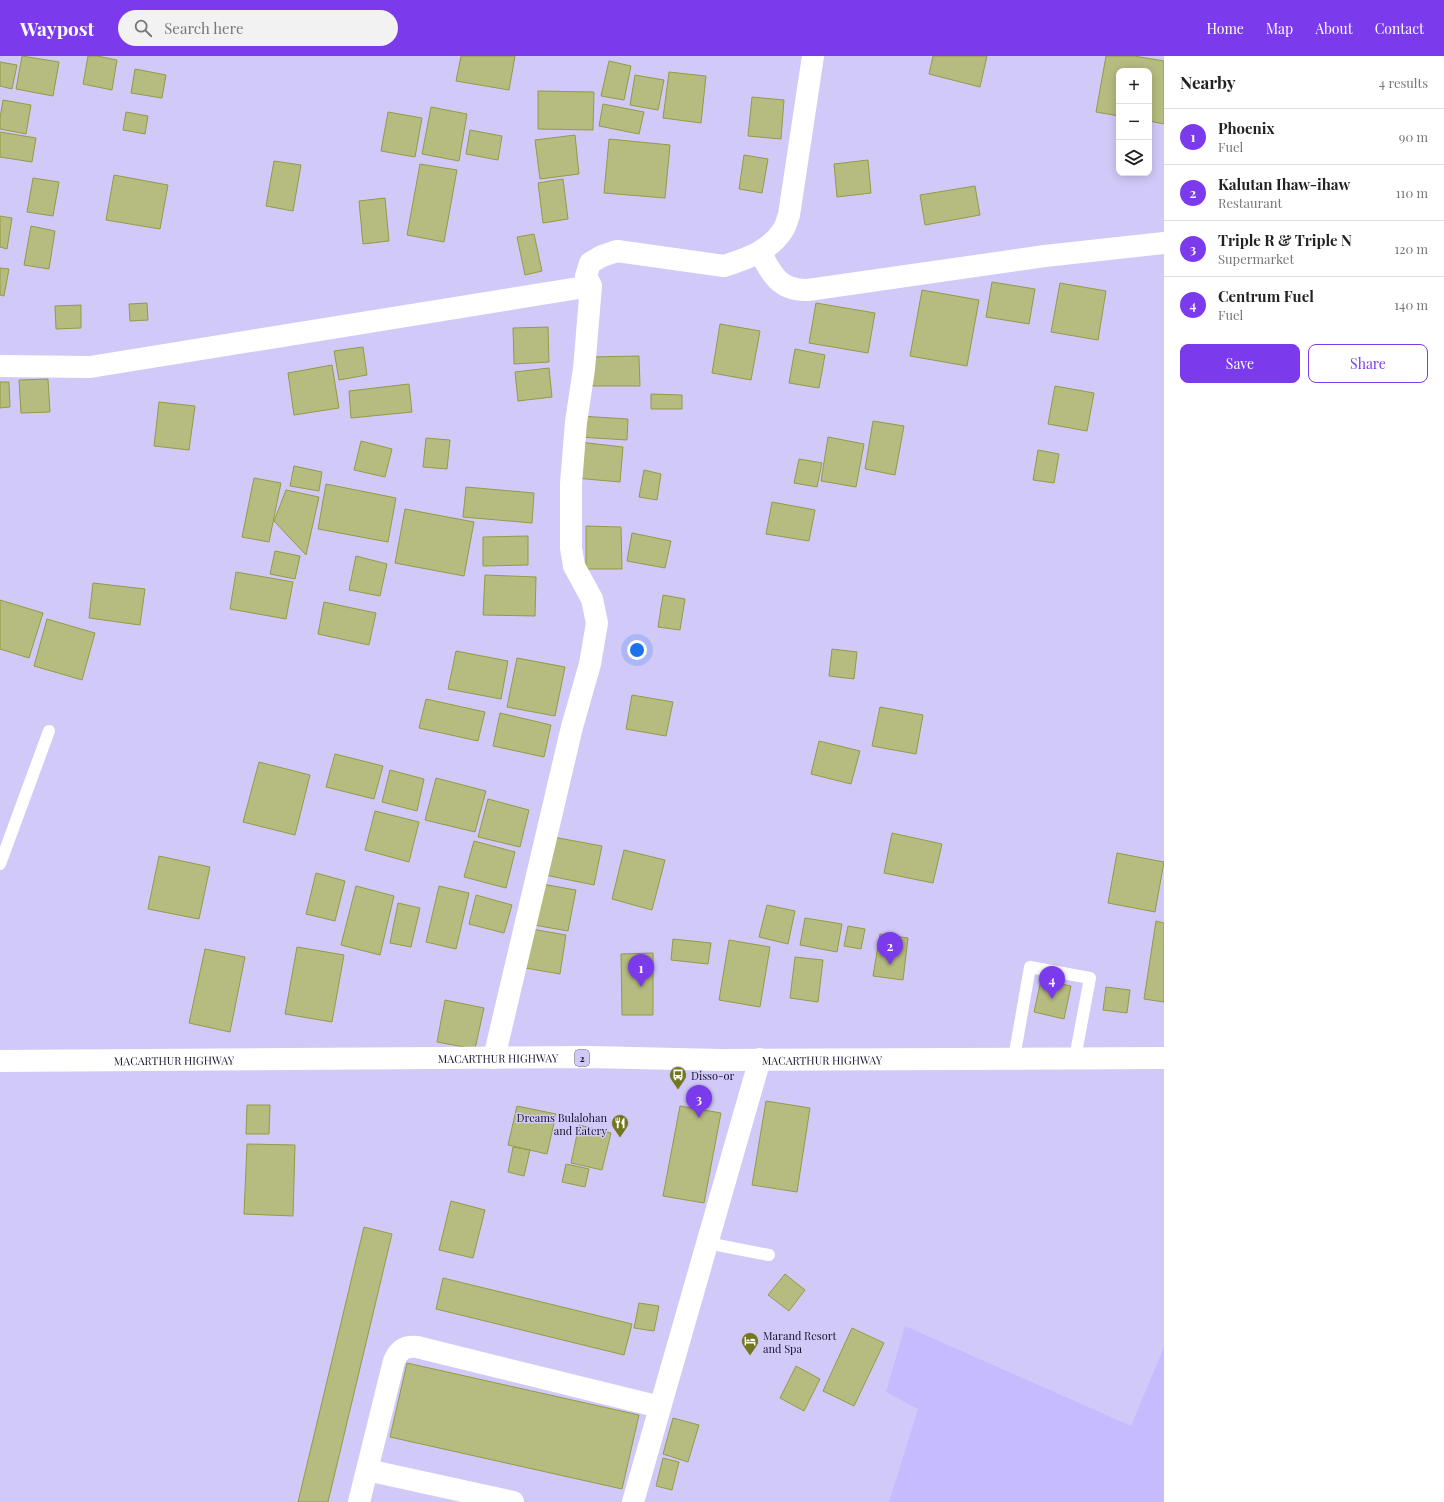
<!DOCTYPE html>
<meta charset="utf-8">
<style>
body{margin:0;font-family:"Playfair Display",serif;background:#f2f2f2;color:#222}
.controls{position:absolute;right:12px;top:12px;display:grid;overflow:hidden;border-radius:8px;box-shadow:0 2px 10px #0003}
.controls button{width:36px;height:36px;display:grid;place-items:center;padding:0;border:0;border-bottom:1px solid #e0e0e0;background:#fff;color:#222;font:20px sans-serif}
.you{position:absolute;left:637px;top:594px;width:14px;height:14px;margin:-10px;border:3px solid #fff;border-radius:50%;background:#1a73e8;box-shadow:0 0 0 6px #1a73e833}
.badge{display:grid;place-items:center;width:26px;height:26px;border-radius:50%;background:#7c3aed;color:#fff;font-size:13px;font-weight:700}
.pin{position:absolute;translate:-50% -33px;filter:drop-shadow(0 1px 2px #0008)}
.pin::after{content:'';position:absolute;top:21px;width:14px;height:12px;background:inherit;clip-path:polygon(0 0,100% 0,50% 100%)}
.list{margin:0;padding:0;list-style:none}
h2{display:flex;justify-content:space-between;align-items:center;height:52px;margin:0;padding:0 16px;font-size:17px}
h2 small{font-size:13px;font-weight:400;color:#767676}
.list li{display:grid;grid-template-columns:26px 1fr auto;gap:12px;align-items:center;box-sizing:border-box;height:56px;padding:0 16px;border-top:1px solid #e0e0e0}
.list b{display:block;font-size:15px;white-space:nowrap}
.list p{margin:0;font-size:13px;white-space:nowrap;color:#767676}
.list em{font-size:13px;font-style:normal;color:#767676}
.actions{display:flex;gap:8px;padding:12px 16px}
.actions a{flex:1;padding:9px 0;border:1px solid #7c3aed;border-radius:8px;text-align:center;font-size:14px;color:#7c3aed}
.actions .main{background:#7c3aed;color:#fff}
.icon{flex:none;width:22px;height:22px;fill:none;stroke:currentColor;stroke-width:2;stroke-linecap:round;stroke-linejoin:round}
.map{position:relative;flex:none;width:1164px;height:1446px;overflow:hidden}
header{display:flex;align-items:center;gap:24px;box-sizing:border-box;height:56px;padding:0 20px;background:#7c3aed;color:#fff}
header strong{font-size:19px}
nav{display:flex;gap:22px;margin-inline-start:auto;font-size:14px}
.search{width:280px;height:36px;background:#f2f2f2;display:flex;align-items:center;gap:10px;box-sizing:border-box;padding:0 14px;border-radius:22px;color:#767676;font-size:15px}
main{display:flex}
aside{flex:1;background:#fff}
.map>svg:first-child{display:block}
.built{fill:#c7bbff}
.building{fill:#b6bb7f;stroke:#959a45}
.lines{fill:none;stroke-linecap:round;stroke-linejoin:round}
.lane{stroke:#fff;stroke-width:12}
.street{stroke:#fff;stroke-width:22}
.highway{stroke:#fff;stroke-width:22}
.labels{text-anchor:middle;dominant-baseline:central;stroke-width:3;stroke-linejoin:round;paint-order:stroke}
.shield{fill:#d1caf9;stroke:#4e4769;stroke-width:1}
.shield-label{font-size:10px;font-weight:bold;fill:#160f2b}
.street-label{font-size:11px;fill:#160f2b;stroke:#d1caf9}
.poi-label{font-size:11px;fill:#160f2b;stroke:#d1caf9;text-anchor:start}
</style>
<header>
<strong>Waypost</strong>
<div class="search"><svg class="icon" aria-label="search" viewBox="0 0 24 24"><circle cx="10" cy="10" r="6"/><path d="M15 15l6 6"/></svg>Search here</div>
<nav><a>Home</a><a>Map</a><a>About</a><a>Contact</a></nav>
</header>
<main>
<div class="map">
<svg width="1164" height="1446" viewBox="0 0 1164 1446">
<rect width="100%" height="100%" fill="#d1caf9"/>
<!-- built -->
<path class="built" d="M905,1270L1131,1370L1164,1291V1446H889L918,1353L886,1336Z"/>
<!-- building -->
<path class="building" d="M22,0L59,6L53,40L16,33Z
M88,0H97L117,4L112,34L83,28Z
M461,0H515L509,34L456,25Z
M933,0H987L980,31L929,18Z
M1106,0H1134L1164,5V68L1149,65V15H1119V60L1096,56Z
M609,5L631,10L624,44L601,40Z
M0,6L17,9L12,33L0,30Z
M135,13L166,19L162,42L131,37Z
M669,16L706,20L701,67L663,62Z
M635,19L664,24L658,54L630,49Z
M538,35L594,36L593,74L538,73Z
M752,41L784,44L781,83L748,80Z
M3,44L31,49L26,78L0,73V62Z
M603,48L644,56L639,78L599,70Z
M431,51L467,58L459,105L422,98Z
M126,56L148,60L145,78L123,74Z
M388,56L422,62L415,101L381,95Z
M470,74L502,80L498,104L466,98Z
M0,76L36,82L32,106L0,101Z
M575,79L579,118L540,123L535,84Z
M609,83L670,89L665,142L604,137Z
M744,99L768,103L762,137L739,133Z
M868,104L871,137L837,141L834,108Z
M274,105L301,109L293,155L266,150Z
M420,108L457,114L444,186L407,179Z
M114,119L168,129L160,173L106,164Z
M33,122L59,126L53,160L27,156Z
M563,123L568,163L543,167L538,127Z
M975,130L980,159L925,169L920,139Z
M385,142L389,185L363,188L359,145Z
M0,160L12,162L7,193L0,191Z
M31,170L55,175L49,213L24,209Z
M534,178L542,215L525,219L517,181Z
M0,212L9,213L4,240L0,239Z
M992,226L1035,233L1029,268L986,261Z
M1060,227L1106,235L1098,284L1051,276Z
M922,234L979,244L967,310L910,300Z
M147,247L148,264L130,265L129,248Z
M816,247L875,257L868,297L809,287Z
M81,249V272L56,273L55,250Z
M720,268L760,275L751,324L712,317Z
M548,271L549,306L514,308L513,272Z
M363,291L367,319L339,324L334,295Z
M795,293L825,299L819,332L789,327Z
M639,300L640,330H588V301Z
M332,309L339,352L294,359L288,317Z
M549,312L552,341L518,345L515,316Z
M48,323L50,356L21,357L19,324Z
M0,326H9L10,351L0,352Z
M409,328L412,356L351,362L349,335Z
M1055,330L1094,337L1087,375L1048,368Z
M651,338L682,339V353H651Z
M159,346L195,350L189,394L154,390Z
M580,360L628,363L627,384L579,381Z
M873,365L904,370L895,419L865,413Z
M828,381L864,388L856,431L821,425Z
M426,382L450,384L447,413L423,411Z
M361,385L392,393L385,421L354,414Z
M579,386L623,391L620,426L575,422Z
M1038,394L1059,398L1054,427L1033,424Z
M799,403L822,407L817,431L794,427Z
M294,410L322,416L319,435L290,430Z
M644,414L661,418L657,444L639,441Z
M254,422L281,427L269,486L242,481Z
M326,428L396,442L388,486L318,473Z
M466,431L534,437L532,467L463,461Z
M286,434L319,441L306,499L274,465Z
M772,446L815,454L809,485L766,478Z
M405,453L474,466L464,520L395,507Z
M586,470L621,471L622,513H586Z
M632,477L671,485L665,512L627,505Z
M528,480V509L483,510V481Z
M275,495L300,500L295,523L270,518Z
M356,500L387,508L380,540L349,534Z
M236,516L293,526L286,563L230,553Z
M485,519L536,521L535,560L483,559Z
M93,527L145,533L140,569L89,562Z
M663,539L685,543L680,574L658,571Z
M0,544L43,557L29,602L0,593Z
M324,546L376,557L369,589L318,578Z
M47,563L95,577L82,624L34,610Z
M832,593L857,596L854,623L829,620Z
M456,595L508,605L501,643L448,633Z
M517,602L565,611L555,660L507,651Z
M632,639L673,646L666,680L626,673Z
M426,643L485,656L478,685L419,672Z
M880,651L923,659L916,698L872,690Z
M500,657L551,669L544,701L493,690Z
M819,685L860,695L851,728L811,718Z
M335,698L383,710L374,743L326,731Z
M259,706L310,719L295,779L243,766Z
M390,714L424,723L417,755L382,746Z
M436,722L486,735L475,776L425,764Z
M488,743L529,754L520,791L478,781Z
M375,755L419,766L409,806L365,794Z
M892,777L942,788L933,827L884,817Z
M553,781L602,790L594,829L545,819Z
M474,785L515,796L506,832L464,821Z
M624,794L665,804L652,854L612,843Z
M1117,797L1164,806L1155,856L1108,847Z
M159,800L210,811L199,863L148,853Z
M316,817L345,825L335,865L306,858Z
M542,828L576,834L568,875L534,869Z
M356,830L394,840L380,899L341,889Z
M439,830L469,837L456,893L426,886Z
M476,839L512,849L504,877L469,868Z
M398,847L420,852L411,891L390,887Z
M767,849L795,855L788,888L759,881Z
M805,862L842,868L837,896L800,889Z
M1156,865L1164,867V946L1144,943Z
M848,870L865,873L861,893L844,890Z
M526,872L566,879L560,918L519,911Z
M880,878L908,882L903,924L873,920Z
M673,883L711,887L708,908L671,904Z
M729,884L770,891L760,951L719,944Z
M297,891L344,899L332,966L285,958Z
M205,893L245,901L230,976L189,967Z
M653,897V959H622L621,898Z
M795,901L823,904L818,946L790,942Z
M1041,924L1071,930L1064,963L1034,956Z
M1106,931L1130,934L1127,957L1103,954Z
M445,944L484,952L475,993L437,986Z
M766,1045L810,1052L797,1136L752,1129Z
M247,1049H270L269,1078H246Z
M517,1050L556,1058L547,1098L508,1089Z
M680,1050L721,1057L704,1147L663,1140Z
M579,1069L611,1077L602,1114L571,1107Z
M247,1088L295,1089L293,1160L244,1158Z
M513,1091L530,1094L524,1120L508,1116Z
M566,1108L589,1113L585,1131L562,1126Z
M451,1145L485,1154L473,1202L439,1194Z
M364,1171L392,1178L328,1446H298Z
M785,1218L805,1234L789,1255L768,1239Z
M443,1222L632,1268L624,1299L436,1253Z
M639,1247L659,1250L654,1275L634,1272Z
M852,1272L884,1287L854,1350L823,1335Z
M407,1307L639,1359L622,1433L390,1381Z
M796,1310L820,1323L804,1355L780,1342Z
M673,1362L699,1369L688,1406L663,1398Z
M663,1402L679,1406L672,1434L656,1430Z"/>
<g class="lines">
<!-- lane -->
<path class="lane" d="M0,808L49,675
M1014,1002L1030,911L1090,922L1075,1002
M707,1187L769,1199"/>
<!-- street -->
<path class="street" d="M760,196C772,219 780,235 808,234L1045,200L1164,187
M0,310L90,311L591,230
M494,1002L572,671L590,608L597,567L592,543L574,510L571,492V428L576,366L584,313L591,230L586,220L590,207L602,200L617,195L724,210C746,203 770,195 783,174C786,170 787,164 789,159L813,0
M367,1414L394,1305C399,1294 404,1290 417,1291L660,1351
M359,1446L367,1414L513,1446
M633,1446L760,1003"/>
<!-- highway -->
<path class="highway" id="s1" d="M0,1005L589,1001L721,1004L1164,1002"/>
</g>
<!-- icons -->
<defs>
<symbol id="bus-pin" viewBox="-11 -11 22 30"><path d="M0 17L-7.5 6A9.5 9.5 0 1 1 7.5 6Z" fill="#72761e" stroke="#d1caf9"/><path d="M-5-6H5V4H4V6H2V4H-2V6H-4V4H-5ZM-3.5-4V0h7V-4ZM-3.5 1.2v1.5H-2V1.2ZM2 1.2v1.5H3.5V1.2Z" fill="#fff"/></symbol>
<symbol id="restaurant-pin" viewBox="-11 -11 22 30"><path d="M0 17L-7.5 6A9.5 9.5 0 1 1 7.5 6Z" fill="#72761e" stroke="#d1caf9"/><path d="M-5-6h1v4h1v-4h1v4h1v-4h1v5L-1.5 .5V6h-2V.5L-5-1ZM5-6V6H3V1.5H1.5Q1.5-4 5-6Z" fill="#fff"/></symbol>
<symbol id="hotel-pin" viewBox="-11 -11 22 30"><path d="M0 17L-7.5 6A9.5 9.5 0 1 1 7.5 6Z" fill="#72761e" stroke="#d1caf9"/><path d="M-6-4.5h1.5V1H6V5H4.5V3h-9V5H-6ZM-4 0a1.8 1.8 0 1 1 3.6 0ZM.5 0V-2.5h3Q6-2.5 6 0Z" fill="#fff"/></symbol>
</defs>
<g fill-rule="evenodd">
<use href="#bus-pin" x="668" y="1009" width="20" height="27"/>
<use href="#restaurant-pin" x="610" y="1057" width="20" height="27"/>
<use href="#hotel-pin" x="740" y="1275" width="20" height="27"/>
</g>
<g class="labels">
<!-- shield labels -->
<rect class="shield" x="575" y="994" width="14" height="16" rx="3"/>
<g class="shield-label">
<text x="582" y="1002">2</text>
</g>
<!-- street labels -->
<g class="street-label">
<text stroke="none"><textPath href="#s1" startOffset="498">MACARTHUR HIGHWAY</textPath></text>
<text stroke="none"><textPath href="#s1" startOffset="822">MACARTHUR HIGHWAY</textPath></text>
<text stroke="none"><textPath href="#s1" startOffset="174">MACARTHUR HIGHWAY</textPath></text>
</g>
<!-- poi labels -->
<g class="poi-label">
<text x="691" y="1019">Disso-or</text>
<text x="607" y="1061" text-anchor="end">Dreams Bulalohan<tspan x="607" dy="13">and Eatery</tspan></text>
<text x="763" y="1279">Marand Resort<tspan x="763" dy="13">and Spa</tspan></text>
</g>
</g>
</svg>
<div class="controls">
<button>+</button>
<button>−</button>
<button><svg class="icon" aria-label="layers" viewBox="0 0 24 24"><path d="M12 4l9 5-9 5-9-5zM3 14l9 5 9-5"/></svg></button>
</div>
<div class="you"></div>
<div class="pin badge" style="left:641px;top:931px">1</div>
<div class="pin badge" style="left:890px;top:909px">2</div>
<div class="pin badge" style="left:699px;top:1062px">3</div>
<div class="pin badge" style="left:1052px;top:943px">4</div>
</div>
<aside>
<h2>Nearby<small>4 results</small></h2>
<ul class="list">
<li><span class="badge">1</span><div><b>Phoenix</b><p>Fuel</p></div><em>90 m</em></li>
<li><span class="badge">2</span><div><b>Kalutan Ihaw-ihaw</b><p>Restaurant</p></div><em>110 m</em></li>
<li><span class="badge">3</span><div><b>Triple R &amp; Triple N</b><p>Supermarket</p></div><em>120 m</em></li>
<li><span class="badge">4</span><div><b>Centrum Fuel</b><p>Fuel</p></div><em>140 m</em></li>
</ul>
<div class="actions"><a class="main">Save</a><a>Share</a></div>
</aside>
</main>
